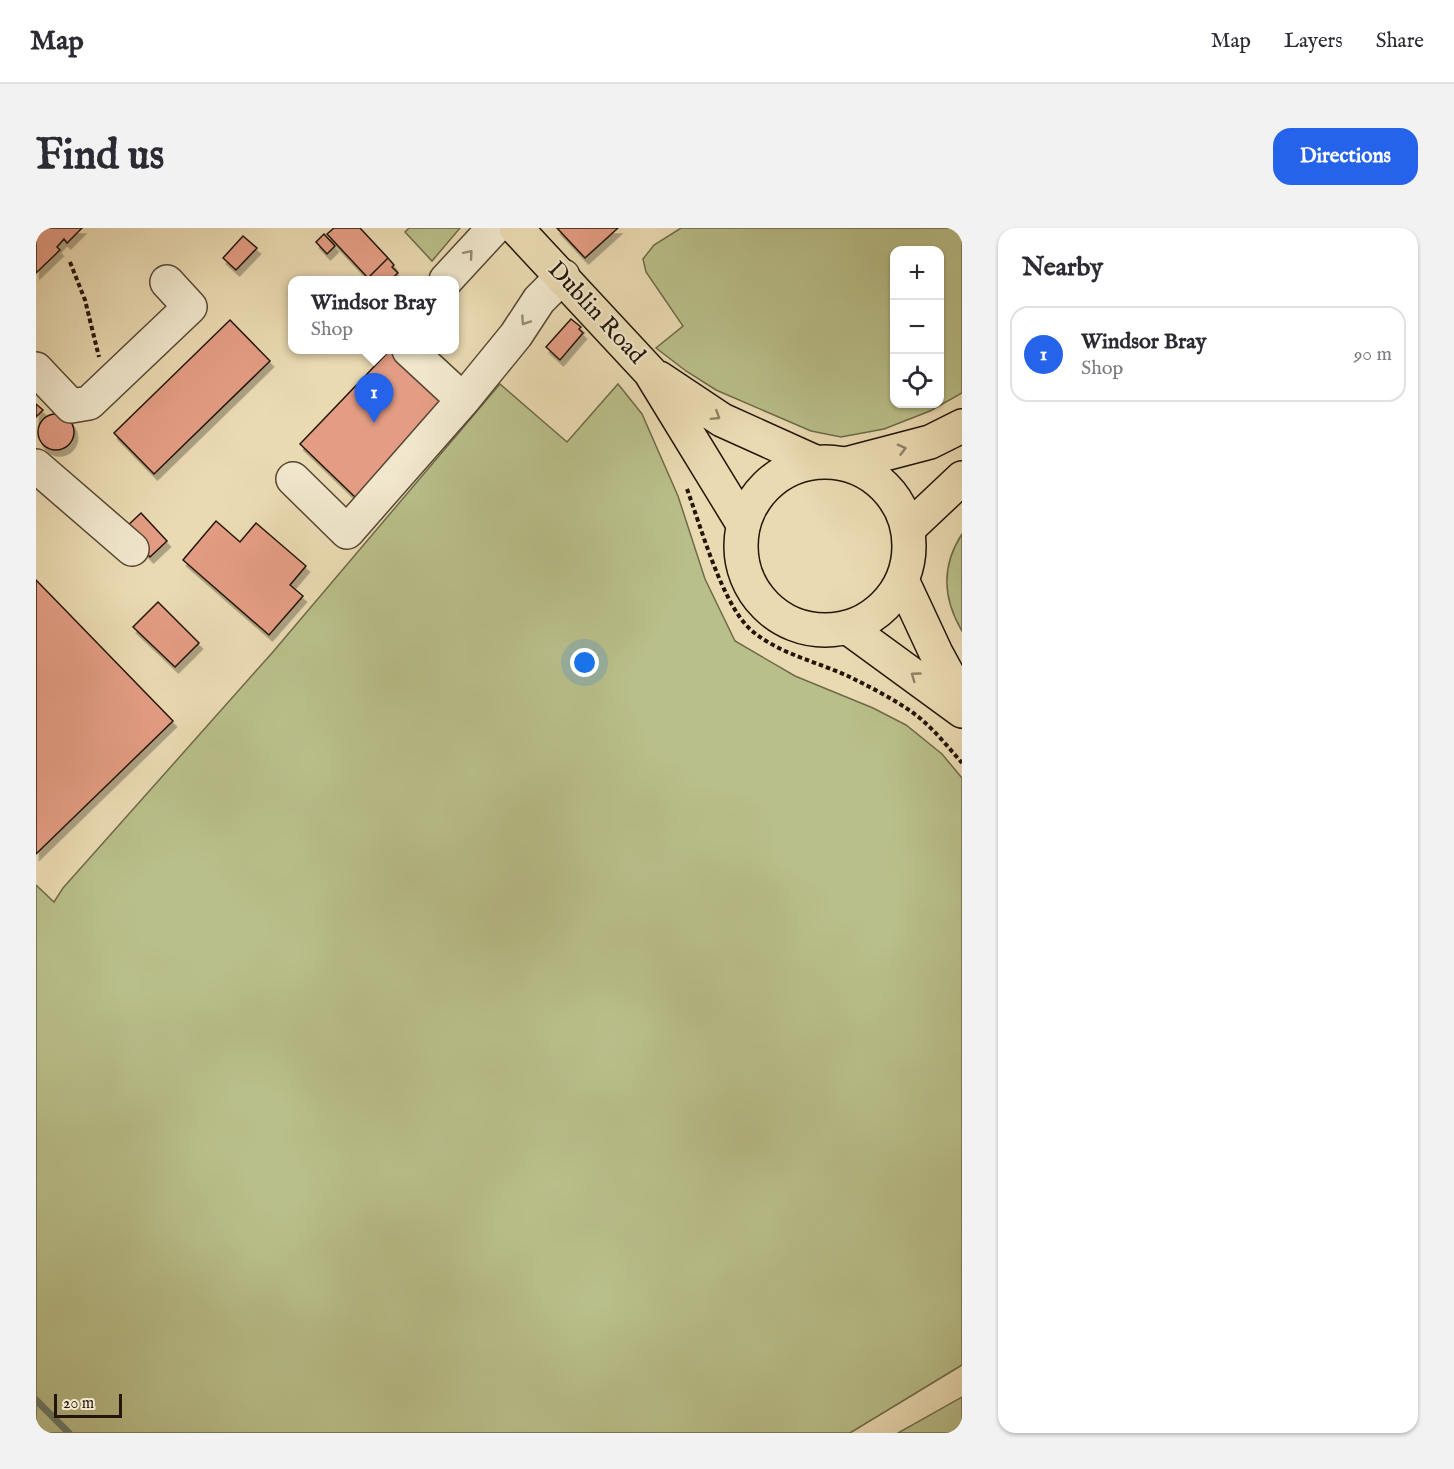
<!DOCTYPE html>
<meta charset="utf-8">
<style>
body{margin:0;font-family:"IM FELL English",serif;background:#f2f2f3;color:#2b2b33}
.controls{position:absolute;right:18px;top:18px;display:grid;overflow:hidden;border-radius:12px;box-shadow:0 2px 4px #0004}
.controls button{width:54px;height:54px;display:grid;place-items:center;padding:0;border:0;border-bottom:2px solid #e1e1e2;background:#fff;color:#2b2b33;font:30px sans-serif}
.scale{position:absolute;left:18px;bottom:15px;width:68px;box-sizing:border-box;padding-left:6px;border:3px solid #241607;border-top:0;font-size:16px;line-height:21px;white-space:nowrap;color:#241607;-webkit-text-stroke:4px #f1e7cd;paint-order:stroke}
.you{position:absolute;left:549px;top:435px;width:21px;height:21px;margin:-15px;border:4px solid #fff;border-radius:50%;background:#1a73e8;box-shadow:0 0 0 9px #1a73e833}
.badge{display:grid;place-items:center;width:39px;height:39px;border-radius:50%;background:#2563eb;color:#fff;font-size:20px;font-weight:700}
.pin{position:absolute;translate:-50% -50px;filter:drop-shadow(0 2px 3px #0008)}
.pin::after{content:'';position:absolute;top:32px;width:21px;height:18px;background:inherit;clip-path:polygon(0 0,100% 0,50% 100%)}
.popup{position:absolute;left:252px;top:48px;width:171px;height:78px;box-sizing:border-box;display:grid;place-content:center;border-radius:12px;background:#fff;filter:drop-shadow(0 2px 4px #0005);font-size:20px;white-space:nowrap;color:#7c7c81}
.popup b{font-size:22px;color:#2b2b33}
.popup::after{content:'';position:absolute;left:50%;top:100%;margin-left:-12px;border:12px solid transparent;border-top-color:#fff}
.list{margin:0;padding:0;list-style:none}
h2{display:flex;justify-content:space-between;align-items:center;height:78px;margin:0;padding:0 24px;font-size:26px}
h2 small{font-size:20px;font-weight:400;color:#7c7c81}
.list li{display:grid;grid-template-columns:39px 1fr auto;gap:18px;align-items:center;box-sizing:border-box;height:96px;margin:0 12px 12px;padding:0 12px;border:2px solid #e1e1e2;border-radius:18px}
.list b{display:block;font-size:22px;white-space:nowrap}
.list p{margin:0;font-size:20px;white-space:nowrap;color:#7c7c81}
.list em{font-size:20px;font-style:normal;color:#7c7c81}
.icon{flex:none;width:33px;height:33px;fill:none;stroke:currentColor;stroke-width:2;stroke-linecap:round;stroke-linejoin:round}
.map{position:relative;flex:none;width:926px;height:1205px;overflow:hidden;border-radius:18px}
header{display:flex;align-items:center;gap:36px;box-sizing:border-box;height:84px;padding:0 30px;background:#fff;border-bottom:2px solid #e1e1e2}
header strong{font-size:28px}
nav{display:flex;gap:33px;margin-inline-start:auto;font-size:21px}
.intro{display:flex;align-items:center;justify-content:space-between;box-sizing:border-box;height:144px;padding:0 36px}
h1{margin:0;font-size:42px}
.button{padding:15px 27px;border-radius:18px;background:#2563eb;color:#fff;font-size:21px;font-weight:700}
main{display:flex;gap:36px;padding:0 36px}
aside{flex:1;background:#fff;border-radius:18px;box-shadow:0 2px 4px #0004}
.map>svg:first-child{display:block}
.green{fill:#b9bf8a;stroke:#6e6a48;stroke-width:1.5;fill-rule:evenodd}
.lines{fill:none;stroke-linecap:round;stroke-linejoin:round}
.stream{stroke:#6a7967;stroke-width:7}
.building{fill:#e49d84;stroke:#241607;stroke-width:1.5;filter:url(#shadow)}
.minor-casing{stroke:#564732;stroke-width:36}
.major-casing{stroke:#241607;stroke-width:36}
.highway-casing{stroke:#241607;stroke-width:36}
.path{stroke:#241607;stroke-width:4;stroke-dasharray:4.5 3;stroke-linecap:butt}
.minor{stroke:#f1e7cd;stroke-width:33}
.major{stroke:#eadab2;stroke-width:33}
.highway{stroke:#eadab2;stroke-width:33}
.oneway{stroke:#958974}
.oneway2{stroke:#918265}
.labels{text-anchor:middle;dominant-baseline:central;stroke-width:4.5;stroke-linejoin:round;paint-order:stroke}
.street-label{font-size:24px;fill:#241607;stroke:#f1e7cd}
</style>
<header>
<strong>Map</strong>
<nav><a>Map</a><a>Layers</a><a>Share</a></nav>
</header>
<div class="intro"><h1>Find us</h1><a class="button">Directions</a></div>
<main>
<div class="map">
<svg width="926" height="1205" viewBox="0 0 926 1205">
<defs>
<filter id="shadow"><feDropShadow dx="3.5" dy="6" stdDeviation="0" flood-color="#0004"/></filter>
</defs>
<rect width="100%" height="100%" fill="#eadab2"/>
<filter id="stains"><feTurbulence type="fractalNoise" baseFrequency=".00333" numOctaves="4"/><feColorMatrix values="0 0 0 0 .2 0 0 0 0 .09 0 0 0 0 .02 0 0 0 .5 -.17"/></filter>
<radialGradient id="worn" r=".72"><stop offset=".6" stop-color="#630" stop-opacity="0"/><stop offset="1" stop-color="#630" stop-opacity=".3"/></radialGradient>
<!-- green -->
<path class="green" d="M373,0H424L396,33L369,4Z
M645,0H926V165L894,183L848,201L805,209L775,203L680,162L650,143L620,120L647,98L610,44L607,31L618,17ZM858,22H904V176H858Z
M464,156L531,214L582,156L606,186L642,268L669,351L699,413L759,448L837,480L870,497L906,526L926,550V1137L814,1205H0V657L18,674L27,660L236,425Z
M926,306V403C907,371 905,338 926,306Z
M926,1169V1205H862Z"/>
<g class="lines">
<!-- stream -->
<path class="stream" d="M0,1172L33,1205"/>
</g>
<!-- building -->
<path class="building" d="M0,0H46L31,15L28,11L21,19L24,22L0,45Z
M298,0H324L352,30L332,50L291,6Z
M521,0H582L549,30Z
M288,6L299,18L291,26L280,14Z
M207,8L221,20L200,42L187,30Z
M352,30L358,37L356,39L362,45L354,52H334L332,50Z
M535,91L545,99L543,101L547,105L524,132L510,119Z
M194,92L234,133L118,246L78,205Z
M354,122L412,174L320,270L264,216Z
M0,176L7,182L0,189Z
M2 204a18 18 0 1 1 36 0a18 18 0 1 1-36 0Z
M105,285L131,313L114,329L88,301Z
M180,293L204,314L220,295L270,338L254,357L267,368L233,407L147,332Z
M0,352L137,493L0,626Z
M122,374L163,415L139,439L97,399Z"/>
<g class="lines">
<defs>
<path id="minor" d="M410,52L458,0
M373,122L427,172
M0,141L35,178L53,175L154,79L131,54
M0,238L96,321
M257,251L311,304L427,172L480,107L503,72L527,48"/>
<path id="major" d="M480,0L614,144L707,296
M623,150L686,192L779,234
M705 318a84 84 0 1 1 168 0a84 84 0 1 1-168 0Z
M866,352L900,425L926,473
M811,399L926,483"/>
<path id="highway" d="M810,236L894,214L926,198
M872,301L926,250"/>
</defs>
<!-- minor casing -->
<use href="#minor" class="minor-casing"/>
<!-- major casing -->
<use href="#major" class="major-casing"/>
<!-- highway casing -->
<use href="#highway" class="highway-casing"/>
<!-- path -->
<path class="path" d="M34,34L49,72L63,129
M651,261C665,299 686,376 715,402C743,426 782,434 814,449C838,461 864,474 885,491C900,504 913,520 926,535"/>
<!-- minor -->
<use href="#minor" class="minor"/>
<!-- major -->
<use href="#major" class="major"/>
<!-- highway -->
<use href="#highway" class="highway"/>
</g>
<!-- one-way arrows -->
<defs><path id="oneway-chevron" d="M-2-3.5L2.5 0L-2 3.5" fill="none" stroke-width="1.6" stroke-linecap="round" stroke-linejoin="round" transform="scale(1.5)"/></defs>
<g class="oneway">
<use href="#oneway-chevron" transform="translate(433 26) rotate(-49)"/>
<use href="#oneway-chevron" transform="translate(489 93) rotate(124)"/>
</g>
<g class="oneway2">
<use href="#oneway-chevron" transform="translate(680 188) rotate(32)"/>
<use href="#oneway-chevron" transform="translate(866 221) rotate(-15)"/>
<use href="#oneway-chevron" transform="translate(879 448) rotate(-144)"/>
</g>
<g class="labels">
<!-- street labels -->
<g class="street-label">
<text transform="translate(560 85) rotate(47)">Dublin Road</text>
</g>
</g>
<rect width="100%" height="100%" filter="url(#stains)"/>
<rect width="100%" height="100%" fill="url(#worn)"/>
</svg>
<div class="controls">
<button>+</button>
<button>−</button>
<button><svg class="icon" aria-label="locate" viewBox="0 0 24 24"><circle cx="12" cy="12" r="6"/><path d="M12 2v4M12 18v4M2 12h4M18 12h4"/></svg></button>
</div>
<div class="scale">20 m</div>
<div class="you"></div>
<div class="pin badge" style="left:338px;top:195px">1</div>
<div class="popup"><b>Windsor Bray</b>Shop</div>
</div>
<aside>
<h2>Nearby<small></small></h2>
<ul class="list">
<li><span class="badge">1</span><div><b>Windsor Bray</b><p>Shop</p></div><em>90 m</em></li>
</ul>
</aside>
</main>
